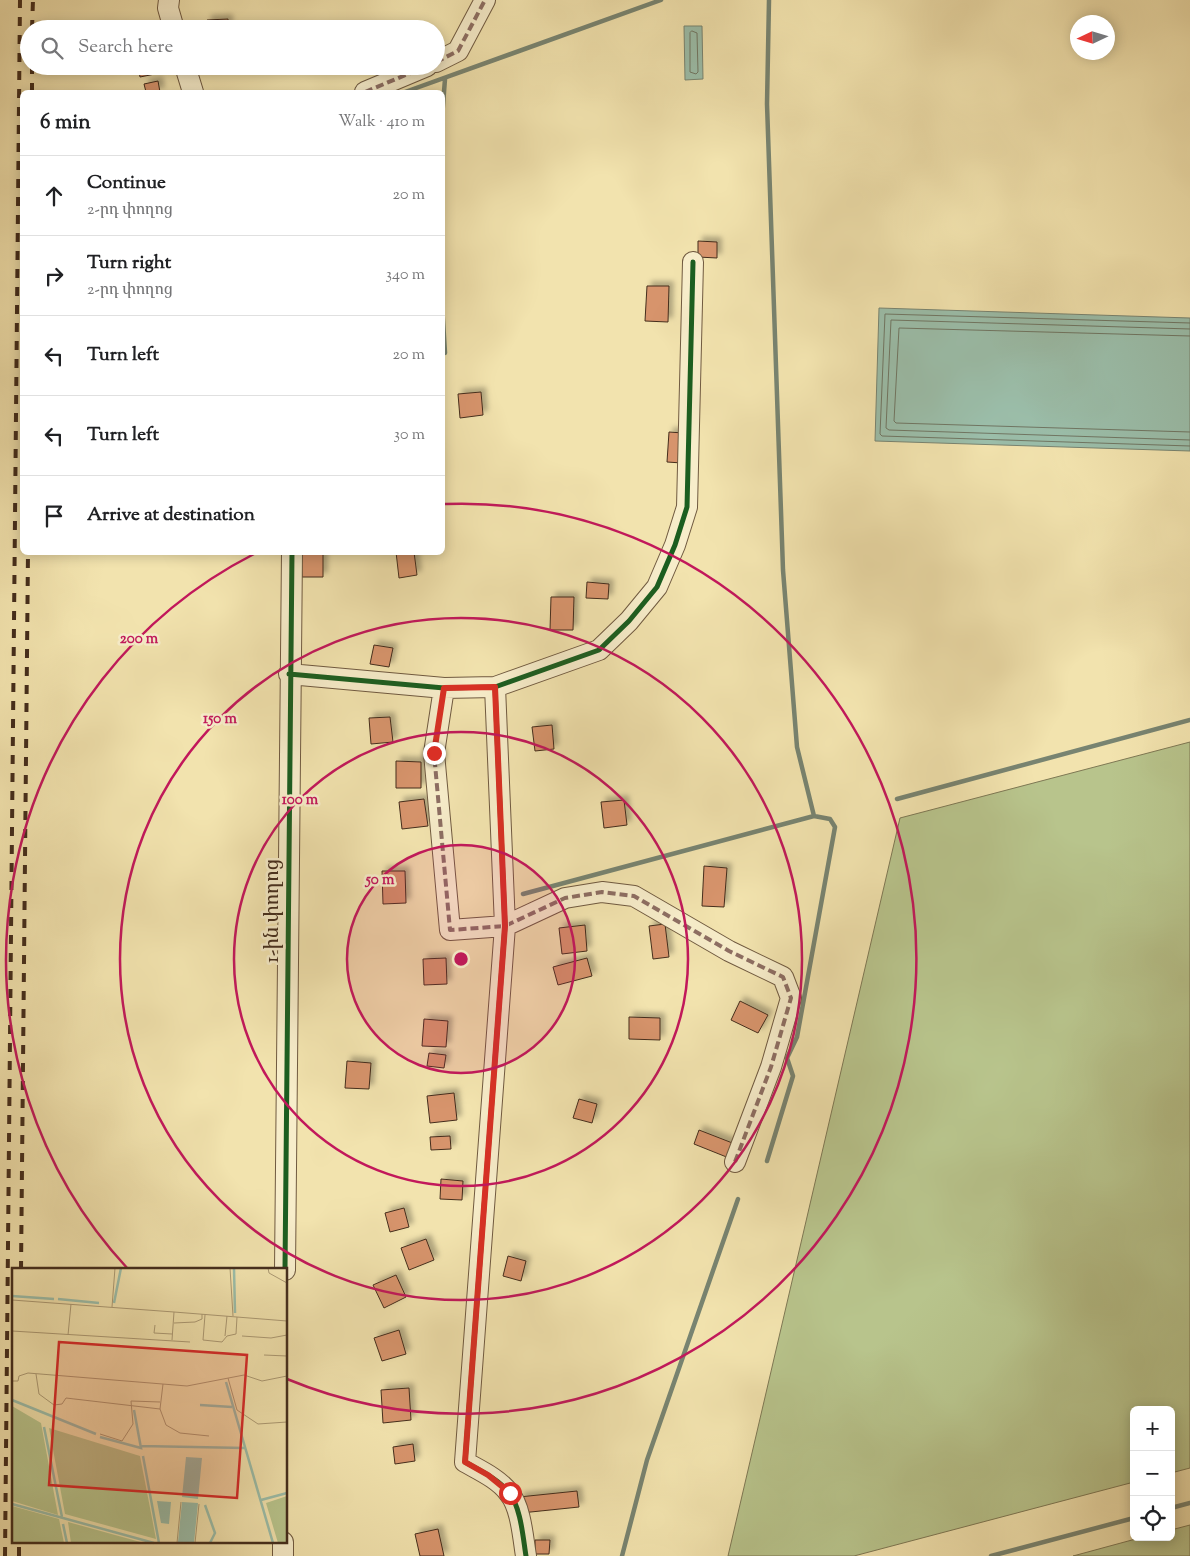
<!DOCTYPE html>
<meta charset="utf-8">
<style>
body{margin:0;font-family:"Sorts Mill Goudy","Noto Serif Armenian",serif;background:#f6f6f6;color:#202124}
.controls{position:absolute;right:15px;bottom:15px;display:grid;overflow:hidden;border-radius:8px;box-shadow:0 2px 12px #0003}
.controls button{width:45px;height:45px;display:grid;place-items:center;padding:0;border:0;border-bottom:1px solid #e0e0e0;background:#fff;color:#202124;font:25px sans-serif}
.compass{position:absolute;left:1070px;top:15px;width:45px;height:45px;border-radius:50%;background:#fff;box-shadow:0 2px 12px #0003;rotate:266deg}
.stop{position:absolute;width:15px;height:15px;margin:-11px;border:4px solid #d93025;border-radius:50%;background:#fff}
.stop.end{background:#d93025;border-color:#fff;box-shadow:0 1px 5px #0008}
.list{margin:0;padding:0;list-style:none}
h2{display:flex;justify-content:space-between;align-items:center;height:65px;margin:0;padding:0 20px;font-size:21px}
h2 small{font-size:16px;font-weight:400;color:#757577}
.list li{display:grid;grid-template-columns:32px 1fr auto;gap:15px;align-items:center;box-sizing:border-box;height:80px;padding:0 20px;border-top:1px solid #e0e0e0}
.list b{display:block;font-size:19px;white-space:nowrap}
.list p{margin:0;font-size:16px;white-space:nowrap;color:#757577}
.list em{font-size:16px;font-style:normal;color:#757577}
.icon{flex:none;width:28px;height:28px;fill:none;stroke:currentColor;stroke-width:2;stroke-linecap:round;stroke-linejoin:round}
.map{position:relative;flex:none;width:1190px;height:1556px;overflow:hidden}
.search{position:absolute;background:#fff;box-shadow:0 2px 12px #0003;left:20px;top:20px;width:425px;height:55px;display:flex;align-items:center;gap:12px;box-sizing:border-box;padding:0 18px;border-radius:28px;color:#757577;font-size:19px}
.panel{position:absolute;background:#fff;box-shadow:0 2px 12px #0003;left:20px;top:90px;width:425px;height:465px;border-radius:8px}
.map>svg:first-child{display:block}
.green{fill:#b8c48c;stroke:#7e7854}
.water{fill:#9bbeaa;stroke:#788471}
.lines{fill:none;stroke-linecap:round;stroke-linejoin:round}
.shore{stroke:#707663;stroke-width:1}
.stream{stroke:#788471;stroke-width:4.5}
.building{fill:#d7946c;stroke:#442d1c;filter:url(#shadow)}
.minor-casing{stroke:#705a40;stroke-width:22}
.minor{stroke:#f7edca;stroke-width:20}
.rail{stroke:#442d1c;stroke-width:4;stroke-dasharray:9 9;stroke-linecap:butt}
.quiet{stroke:#8d6e63;stroke-width:4;stroke-dasharray:8 4;stroke-linecap:butt}
.cycleway-casing{stroke:#f7edca;stroke-width:8}
.cycleway{stroke:#1b5e20;stroke-width:5}
.route{stroke:#d93025;stroke-width:6}
.ring{fill:none;stroke:#c2185b;stroke-width:2.5}
.labels{text-anchor:middle;dominant-baseline:central;stroke-width:5;stroke-linejoin:round;paint-order:stroke}
.street-label{font-size:20px;fill:#442d1c;stroke:#f7edca}
.inset-river{fill:none;stroke:#9bbeaa;stroke-width:2.5}
.inset-road{fill:none;stroke:#ac9a74;stroke-width:1}
.view{fill:#d62828;fill-opacity:0.15;stroke:#d62828;stroke-width:2.5}
.inset-edge{fill:none;stroke:#442d1c;stroke-width:2.5}
.centre{fill:#c2185b;stroke:#f7edca;stroke-width:2.5}
.ring-label{font-size:15px;text-anchor:middle;font-weight:bold;fill:#c2185b;stroke:#f7edca;stroke-width:5;stroke-linejoin:round;paint-order:stroke}
</style>
<div class="map">
<svg width="1190" height="1556" viewBox="0 0 1190 1556">
<defs>
<filter id="shadow"><feDropShadow dx="4.5" dy="-4.5" stdDeviation="2.5" flood-color="#0004"/></filter>
</defs>
<rect width="100%" height="100%" fill="#f2e3ae"/>
<filter id="stains"><feTurbulence type="fractalNoise" baseFrequency=".004" numOctaves="4"/><feColorMatrix values="0 0 0 0 .2 0 0 0 0 .09 0 0 0 0 .02 0 0 0 .5 -.17"/></filter>
<radialGradient id="worn" r=".72"><stop offset=".6" stop-color="#630" stop-opacity="0"/><stop offset="1" stop-color="#630" stop-opacity=".3"/></radialGradient>
<!-- green -->
<path class="green" d="M1190,742V1468L1171,1473V1410H1134V1482L854,1556H728L900,818Z
M1190,1525V1556H1073L1143,1537H1171V1530Z"/>
<!-- water -->
<path class="water" d="M684,26H702L703,79L685,80Z
M879,308L1190,318V451L875,441Z"/>
<g class="lines">
<!-- shore -->
<path class="shore" d="M692,31L697,33L698,72L696,74L690,72V33Z
M1190,323L885,314L880,434L882,436L1190,446
M1190,329L891,320L886,428L889,430L1190,440
M1190,336L899,328L894,421L896,423L1190,432"/>
<!-- stream -->
<path class="stream" d="M769,0L767,104L783,570L797,747L814,816
M405,92L661,0
M442,118L445,79
M442,304L445,353
M897,799L1190,720
M523,894L814,816L830,819L835,827L797,1037L787,1058L793,1076L767,1161
M1171,1508L1190,1503
M622,1556L647,1460L738,1199
M991,1556L1134,1518"/>
</g>
<!-- building -->
<path class="building" d="M228,19V29H207V20Z
M138,66H154L155,74L140,77Z
M158,81L160,92H146L144,84Z
M698,241L717,242V258L698,257Z
M647,286H669L668,322L645,321Z
M481,392L483,415L460,418L458,394Z
M669,432L683,433L682,463L667,462Z
M301,552H323V577H302Z
M396,552H414L417,575L399,578Z
M587,582L609,584L608,599L586,598Z
M551,597H574L573,630H550Z
M374,645L393,648L389,667L370,664Z
M390,717L393,742L371,744L369,718Z
M552,725L554,749L535,751L532,727Z
M396,761L421,762V788H396Z
M424,799L428,826L402,829L399,802Z
M624,800L627,825L604,828L601,802Z
M704,866L727,868L724,907L702,906Z
M382,871H405L406,903L383,904Z
M665,924L669,957L653,959L649,926Z
M585,925L587,951L562,954L559,928Z
M446,958L447,984L424,985L423,959Z
M587,958L592,976L558,985L553,967Z
M740,1001L768,1015L758,1033L731,1020Z
M629,1017L660,1018V1040L629,1039Z
M424,1019L448,1021L446,1047L422,1046Z
M429,1053L446,1055L444,1068L427,1066Z
M347,1061L371,1063L369,1089L345,1088Z
M454,1093L457,1120L430,1123L427,1096Z
M579,1099L597,1104L592,1123L573,1118Z
M699,1130L735,1144L729,1158L694,1144Z
M450,1136L451,1149L431,1150L430,1137Z
M441,1179L463,1181L462,1200L440,1199Z
M404,1208L409,1227L390,1232L385,1213Z
M426,1239L434,1260L409,1270L401,1248Z
M508,1256L526,1261L521,1281L503,1276Z
M396,1275L406,1297L384,1308L373,1285Z
M399,1330L406,1354L382,1361L374,1338Z
M409,1388L411,1420L383,1423L381,1390Z
M413,1444L415,1461L395,1464L393,1447Z
M577,1491L579,1507L521,1513L519,1497Z
M438,1529L444,1556H420L415,1534Z
M535,1540H550L549,1554H535Z"/>
<g class="lines">
<defs>
<path id="minor" d="M169,0L168,8L174,29
M436,62L458,51L485,0
M185,66L193,92
M365,92L427,66
M289,674L444,688L495,687L599,650L629,621L657,587L675,545L687,507L693,262
M495,687L505,926L465,1462C479,1470 499,1479 509,1493C521,1507 523,1538 526,1556
M444,688L434,753L450,930L505,926L565,898L602,892L634,896L729,951L783,977L791,998L771,1067L735,1162
M285,1270L292,552
M283,1556V1542"/>
</defs>
<!-- minor casing -->
<use href="#minor" class="minor-casing"/>
<!-- minor -->
<use href="#minor" class="minor"/>
<!-- rail -->
<path class="rail" d="M32,29L33,0
M32,92V66
M21,1270L28,552
M5,1556L20,0
M19,1556V1542"/>
<!-- quiet -->
<path class="quiet" d="M436,62L458,51L485,0
M365,92L427,66
M444,688L434,753L450,930L505,926L565,898L602,892L634,896L729,951L783,977L791,998L771,1067L735,1162"/>
<defs>
<path id="cycleway" d="M289,674L444,688L495,687L599,650L629,621L657,587L675,545L687,507L693,262
M495,687L505,926L465,1462C479,1470 499,1479 509,1493C521,1507 523,1538 526,1556
M285,1270L292,552"/>
</defs>
<!-- cycleway casing -->
<use href="#cycleway" class="cycleway-casing"/>
<!-- cycleway -->
<use href="#cycleway" class="cycleway"/>
</g>
<g class="lines">
<!-- route -->
<path class="route" d="M434,753L444,688L495,687L505,926L465,1462L488,1475L510,1493"/>
</g>
<!-- distance rings -->
<circle cx="461" cy="959" r="114" fill="#c2185b" fill-opacity=".12"/>
<g class="ring">
<circle cx="461" cy="959" r="114"/>
<circle cx="461" cy="959" r="227"/>
<circle cx="461" cy="959" r="341"/>
<path d="M128 1269A455 455 0 0 1 254 554M445 504A455 455 0 1 1 287 1379"/>
</g>
<g class="labels">
<!-- street labels -->
<g class="street-label">
<text transform="translate(273 911) rotate(-90)">1-ին փողոց</text>
</g>
</g>
<!-- overview -->
<g transform="translate(12 1268)">
<rect width="275" height="275" fill="#f2e3ae"/>
<path d="M0,138L29,155L46,247L0,233ZM37,160L128,188L144,271L53,246ZM275,228V275H266L254,235ZM0,238L47,251L52,275H0ZM56,254L132,275H59Z" fill="#b8c48c"/>
<path d="M174,189L190,190L186,231L170,229ZM145,233L159,234L157,256L149,255ZM170,234L186,235L182,275L166,274Z" fill="#9bbeaa"/>
<path class="inset-river" d="M222,0L223,45M0,28L42,31M46,31L87,35M102,35L109,0M214,114L261,275M0,132L84,166M188,137L220,139M32,159L50,249M88,169L129,180L122,142M129,178L233,180M131,188L147,275M249,232L275,225M0,236L142,275M193,237L203,265L198,275M51,256L55,275"/>
<path class="inset-road" d="M218,0L221,48M256,0L257,5L275,15M0,32L162,44M100,39L103,0M193,47L191,72L210,74L215,68L224,66L225,49M162,55L183,54L190,51V46M143,57L142,65L160,66M0,63L178,74M56,67L59,36M213,68L215,48M230,68L259,70L275,67M160,72L162,44L275,53M252,87L275,88M24,106L27,126L42,137L50,136L54,130L148,141M216,110L225,142L246,156L275,154M0,113H6L7,108L16,105L175,118L232,107L250,113L275,108M151,116L148,141L154,157L168,165L197,168M88,166L110,173L121,156L119,133L148,134M165,275L169,234M183,275L187,236"/>
<path class="view" d="M47,74L235,87L225,230L37,217Z"/>
<rect width="275" height="275" class="inset-edge"/>
</g>
<circle cx="461" cy="959" r="8" class="centre"/>
<g class="ring-label">
<text x="139" y="643">200 m</text>
<text x="220" y="723">150 m</text>
<text x="300" y="804">100 m</text>
<text x="380" y="884">50 m</text>
</g>
<rect width="100%" height="100%" filter="url(#stains)"/>
<rect width="100%" height="100%" fill="url(#worn)"/>
</svg>
<div class="controls">
<button>+</button>
<button>−</button>
<button><svg class="icon" aria-label="locate" viewBox="0 0 24 24"><circle cx="12" cy="12" r="6"/><path d="M12 2v4M12 18v4M2 12h4M18 12h4"/></svg></button>
</div>
<svg class="compass" viewBox="-18 -18 36 36"><path d="M0-13l5 13h-10z" fill="#e53935"/><path d="M0 13l5-13h-10z" fill="#757577"/></svg>
<div class="stop" style="left:510px;top:1493px"></div>
<div class="stop end" style="left:434px;top:753px"></div>
<div class="search"><svg class="icon" aria-label="search" viewBox="0 0 24 24"><circle cx="10" cy="10" r="6"/><path d="M15 15l6 6"/></svg>Search here</div>
<section class="panel">
<h2>6 min<small>Walk · 410 m</small></h2>
<ul class="list">
<li><svg class="icon" aria-label="ahead" viewBox="0 0 24 24"><path d="M12 20V5M6 11l6-6 6 6"/></svg><div><b>Continue</b><p>2-րդ փողոց</p></div><em>20 m</em></li>
<li><svg class="icon" aria-label="right" viewBox="0 0 24 24"><path d="M7 20v-9h11M14 6l5 5-5 5"/></svg><div><b>Turn right</b><p>2-րդ փողոց</p></div><em>340 m</em></li>
<li><svg class="icon" aria-label="left" viewBox="0 0 24 24"><path d="M17 20v-9H6M10 6l-5 5 5 5"/></svg><div><b>Turn left</b></div><em>20 m</em></li>
<li><svg class="icon" aria-label="left" viewBox="0 0 24 24"><path d="M17 20v-9H6M10 6l-5 5 5 5"/></svg><div><b>Turn left</b></div><em>30 m</em></li>
<li><svg class="icon" aria-label="arrive" viewBox="0 0 24 24"><path d="M6 21V4h12l-3 4 3 4H6"/></svg><div><b>Arrive at destination</b></div></li>
</ul>
</section>
</div>
